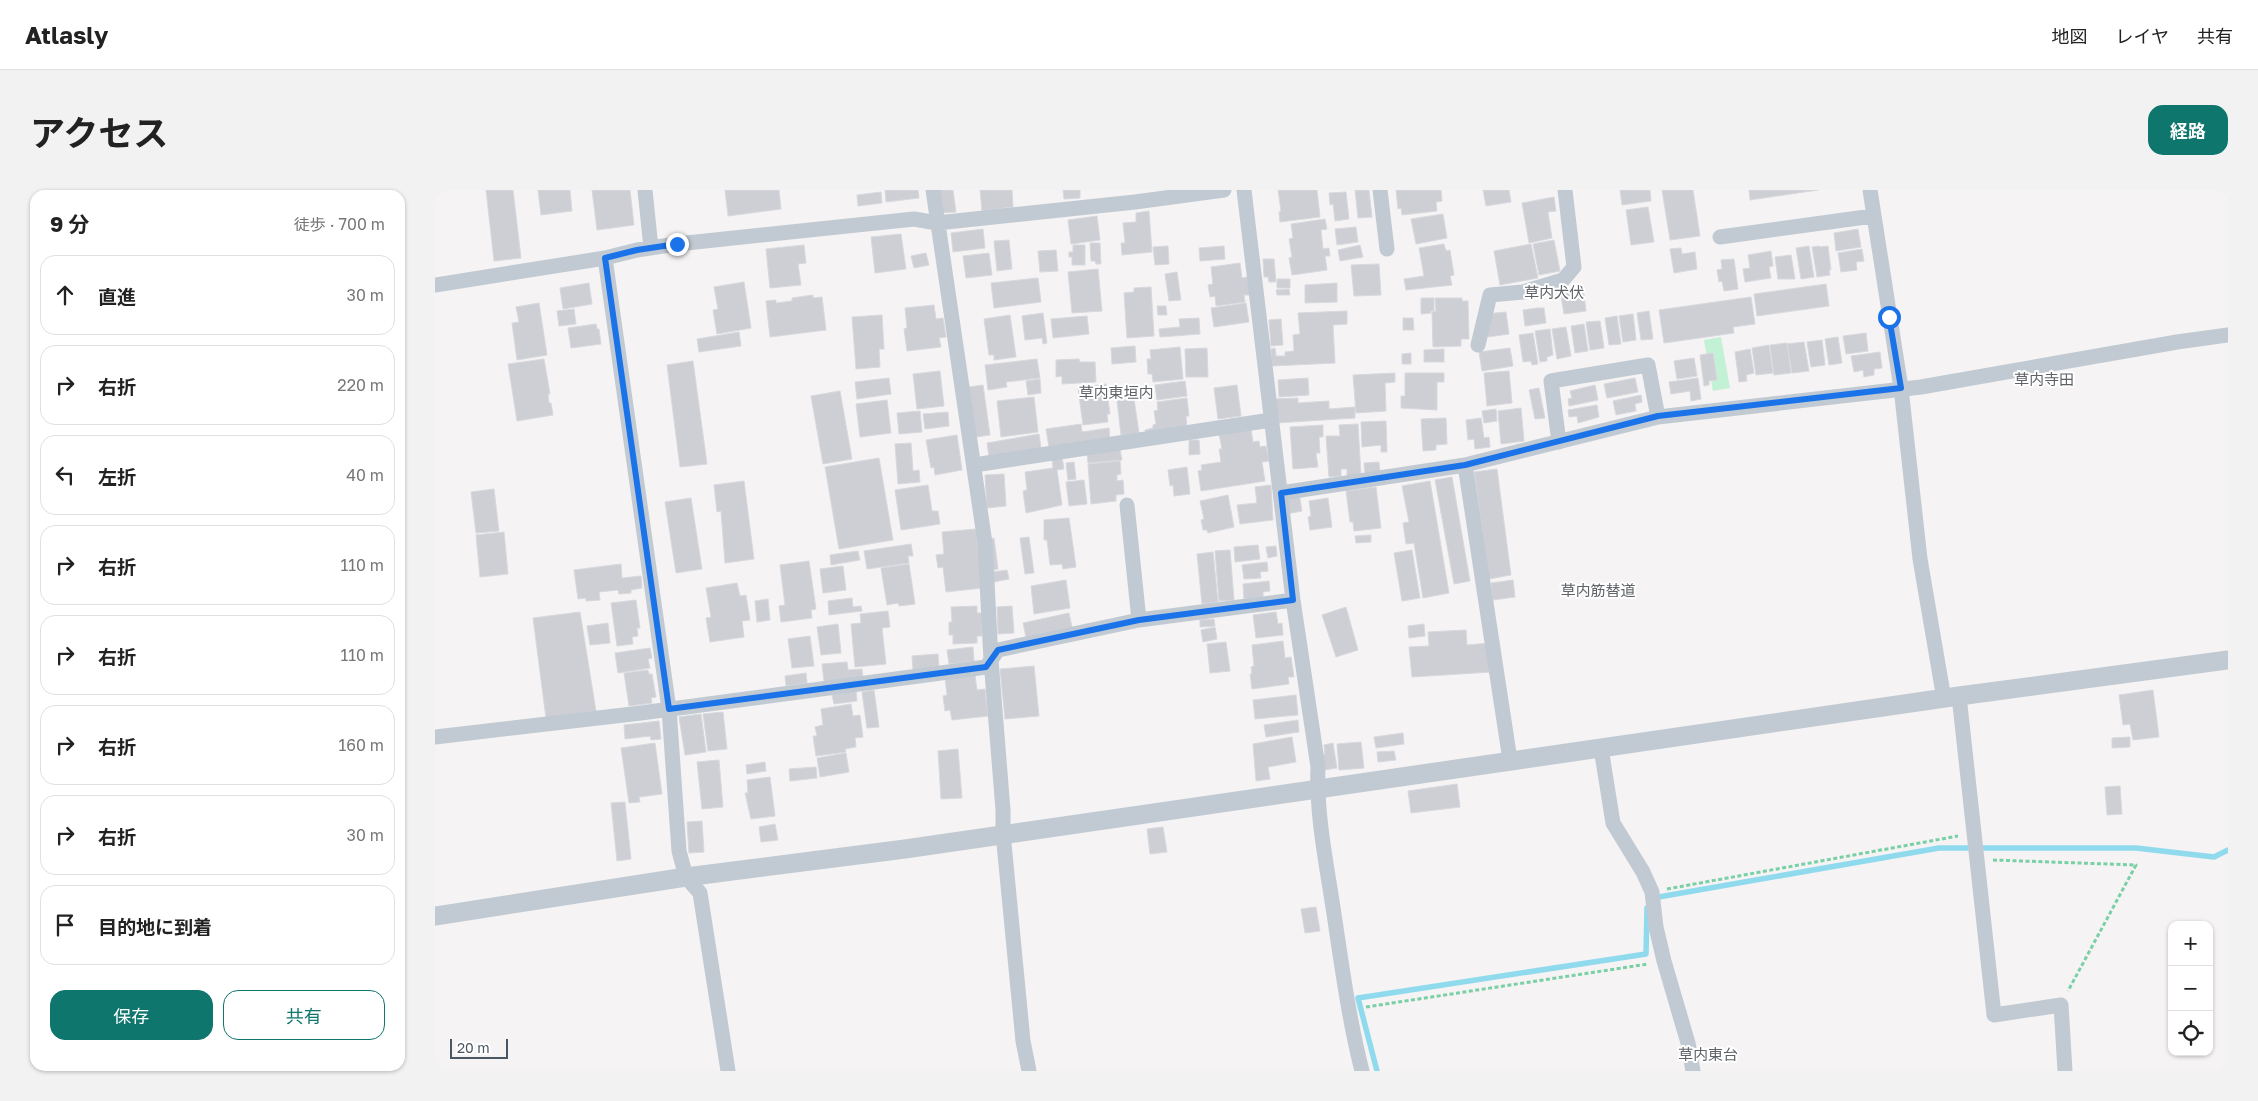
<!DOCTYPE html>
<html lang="ja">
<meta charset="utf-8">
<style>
body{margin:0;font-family:"Golos Text","Noto Sans JP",sans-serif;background:#f2f2f2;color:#222}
.controls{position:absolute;right:15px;bottom:15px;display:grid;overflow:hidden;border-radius:10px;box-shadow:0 1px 4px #0004}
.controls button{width:45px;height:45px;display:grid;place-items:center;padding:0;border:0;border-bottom:1px solid #e0e0e0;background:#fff;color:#222;font:25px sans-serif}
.scale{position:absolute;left:15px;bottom:12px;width:58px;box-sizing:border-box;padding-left:5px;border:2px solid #4a5661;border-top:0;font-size:14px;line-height:18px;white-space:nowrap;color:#4a5661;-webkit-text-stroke:4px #fff;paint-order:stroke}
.stop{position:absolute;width:15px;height:15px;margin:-11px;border:4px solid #1a73e8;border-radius:50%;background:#fff}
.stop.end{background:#1a73e8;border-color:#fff;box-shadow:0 1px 5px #0008}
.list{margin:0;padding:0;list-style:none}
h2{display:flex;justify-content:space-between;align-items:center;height:65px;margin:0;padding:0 20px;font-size:21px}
h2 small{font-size:16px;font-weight:400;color:#767676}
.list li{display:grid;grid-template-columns:32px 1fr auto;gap:15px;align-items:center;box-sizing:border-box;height:80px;margin:0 10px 10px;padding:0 10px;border:1px solid #e0e0e0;border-radius:15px}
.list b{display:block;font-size:19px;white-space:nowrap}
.list em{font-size:16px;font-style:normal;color:#767676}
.actions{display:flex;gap:10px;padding:15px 20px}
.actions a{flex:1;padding:11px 0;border:1px solid #0f766e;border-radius:15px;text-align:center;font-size:18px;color:#0f766e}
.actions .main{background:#0f766e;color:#fff}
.icon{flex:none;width:28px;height:28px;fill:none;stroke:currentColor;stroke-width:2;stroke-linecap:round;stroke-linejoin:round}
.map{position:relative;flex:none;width:1793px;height:881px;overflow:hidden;border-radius:15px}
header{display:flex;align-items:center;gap:30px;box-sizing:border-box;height:70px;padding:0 25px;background:#fff;border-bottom:1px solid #e0e0e0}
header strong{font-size:24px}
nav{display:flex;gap:28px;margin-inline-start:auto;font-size:18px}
.intro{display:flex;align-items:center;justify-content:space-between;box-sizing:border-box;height:120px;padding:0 30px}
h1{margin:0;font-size:35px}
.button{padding:12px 22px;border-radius:15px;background:#0f766e;color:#fff;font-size:18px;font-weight:700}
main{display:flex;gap:30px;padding:0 30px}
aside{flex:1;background:#fff;border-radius:15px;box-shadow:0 1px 4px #0004}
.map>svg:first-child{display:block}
.green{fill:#c3f1d5}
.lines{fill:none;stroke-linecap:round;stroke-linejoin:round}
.stream{stroke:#90daee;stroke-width:5.5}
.building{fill:#cdcfd5;stroke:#d7d9de}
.path{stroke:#7ad0a6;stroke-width:3;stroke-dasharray:4 2.5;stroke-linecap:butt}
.minor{stroke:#c1cad2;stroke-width:15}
.tertiary{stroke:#c1cad2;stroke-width:19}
.route{stroke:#1a73e8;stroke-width:6}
.labels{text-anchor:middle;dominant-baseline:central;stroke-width:4;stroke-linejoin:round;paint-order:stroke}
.neighbourhood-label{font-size:15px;fill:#5f6368;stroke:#fff}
</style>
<header>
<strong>Atlasly</strong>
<nav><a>地図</a><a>レイヤ</a><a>共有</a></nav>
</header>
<div class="intro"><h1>アクセス</h1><a class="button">経路</a></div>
<main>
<aside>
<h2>9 分<small>徒歩 · 700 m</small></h2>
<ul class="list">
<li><svg class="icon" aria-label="ahead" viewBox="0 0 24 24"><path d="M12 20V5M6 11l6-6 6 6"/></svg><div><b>直進</b></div><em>30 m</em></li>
<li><svg class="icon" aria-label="right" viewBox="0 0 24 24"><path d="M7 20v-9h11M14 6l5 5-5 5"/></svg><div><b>右折</b></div><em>220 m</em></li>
<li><svg class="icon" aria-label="left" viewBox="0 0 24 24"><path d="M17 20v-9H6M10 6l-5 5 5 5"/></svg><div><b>左折</b></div><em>40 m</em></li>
<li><svg class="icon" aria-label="right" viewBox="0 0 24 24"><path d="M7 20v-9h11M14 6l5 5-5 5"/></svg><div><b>右折</b></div><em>110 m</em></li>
<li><svg class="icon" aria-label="right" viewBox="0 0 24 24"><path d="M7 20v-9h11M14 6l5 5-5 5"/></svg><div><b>右折</b></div><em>110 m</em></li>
<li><svg class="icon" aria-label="right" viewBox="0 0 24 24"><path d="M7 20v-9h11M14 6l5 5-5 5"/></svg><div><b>右折</b></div><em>160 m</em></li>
<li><svg class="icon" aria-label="right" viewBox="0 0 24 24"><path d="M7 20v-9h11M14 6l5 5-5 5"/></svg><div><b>右折</b></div><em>30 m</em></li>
<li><svg class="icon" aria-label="arrive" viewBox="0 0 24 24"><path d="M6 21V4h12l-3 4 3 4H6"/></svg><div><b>目的地に到着</b></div></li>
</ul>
<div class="actions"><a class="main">保存</a><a>共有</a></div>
</aside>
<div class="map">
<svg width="1793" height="881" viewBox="0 0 1793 881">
<rect width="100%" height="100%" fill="#f5f3f3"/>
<!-- green -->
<path class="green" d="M1286,147L1295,198L1278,201L1269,150Z"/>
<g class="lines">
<!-- stream -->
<path class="stream" d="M1218,708L1504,658H1701L1779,667L1793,660
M942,881L923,808L1211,764L1212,718"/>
</g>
<!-- building -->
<path class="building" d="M51,0H78L86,68L59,71Z
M103,0H135L137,21L106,25Z
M157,0H195L199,35L162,40Z
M290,0H344L346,19L293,26Z
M450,0H483L484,8L451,12Z
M503,0H518L521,22L505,23Z
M545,0H577L578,17L547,21Z
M628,0H645V8L629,9Z
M843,0H882L885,27L845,32L844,22L846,21Z
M920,0H934L937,27L923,28Z
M961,0H1006L1007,11L1001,12L1002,21L967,25L966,18L963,19Z
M1048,0H1074L1076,12L1051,16Z
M1185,0H1215L1216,11L1187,15Z
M1227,0H1258L1265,46L1235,50Z
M1314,0H1383L1315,10Z
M446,2L447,13L423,16L422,5Z
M911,2L914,29L900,31L898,14L895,15L894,3Z
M1119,7L1121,21L1113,22L1117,48L1094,53L1087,13Z
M1213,17L1219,52L1196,55L1191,20Z
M714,21L717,62L687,65L686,53H690L688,33L701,32V23Z
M1008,24L1012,48L981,54L976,29Z
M662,26L665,50L636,54L633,30Z
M890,29L892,39L886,40L888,59L894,58L895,66H890L892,80L857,85L854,68L857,67L854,49L858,48L856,34Z
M921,37L923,52L902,55L900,39Z
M548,39L550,58L518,62L516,43Z
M1423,39L1426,57L1401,61L1399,43Z
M466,44L471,79L440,83L436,47Z
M574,50L577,79L562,81L559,51Z
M1119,50L1125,81L1104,85L1098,54Z
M655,53H665L666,74H661L660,71H656Z
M1009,54L1011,61L1015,60L1019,85L1015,86L1017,95L971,100L969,89L989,86L984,58Z
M1096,54L1103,88L1065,95L1059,61Z
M369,55L371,73L363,74L366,95L335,98L331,59Z
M638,55H650V75H637V67H634V62H638Z
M925,55L928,67L905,71L903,60Z
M733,56L734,74L720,75L718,57Z
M789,56L790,69L765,71L764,58Z
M1374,56L1379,87L1366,89L1361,58Z
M1384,56L1385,57L1393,56L1396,80H1394L1395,85L1382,87L1377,57Z
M1246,58L1247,64L1260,62L1262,79L1239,83L1235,59Z
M1427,59L1429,71L1421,72L1422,80L1406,82L1403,63Z
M621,60L623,81L605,82L603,61Z
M1336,61L1338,76L1334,77L1336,88L1310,92L1308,79L1315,78L1313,65Z
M491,63L494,75L479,78L476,66Z
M554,63L557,85L531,88L528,66Z
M1356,65L1360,89H1343L1340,67Z
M828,69H839L841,92H834L833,87H829Z
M1299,69L1303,99L1289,101L1287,91L1284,92L1282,80L1287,79L1286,70Z
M805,73L807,88L813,87L816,105H809L810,112L781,116L780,106L775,107L773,95L778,94L776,77Z
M944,74L946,105L919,106L916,75Z
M663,79L667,121L637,123L633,82Z
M742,82L746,110L734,111L730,84Z
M603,88L606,112L559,118L556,93Z
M842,89H855V98H842Z
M309,92L316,138L282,144L278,120L283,119L279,97Z
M154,93L157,114L128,119L125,98Z
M902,93V112L870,113V95Z
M1391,94L1394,116L1322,126L1319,104Z
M716,97L719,146L692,148L689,103L699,102V98Z
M1148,97L1151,121L1129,124L1125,100Z
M854,99L855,105H842L841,100Z
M378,105V108L387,107L391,140L335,147L331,111L341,110V113L357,111V108Z
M1316,107L1320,134L1298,137L1299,143L1229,153L1224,120Z
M986,108H999V121H996V123L986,124Z
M1000,108H1027V111H1033L1034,149H1026V156L998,157L997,122L1001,121Z
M104,113L112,165L82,170L77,133L84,132L81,117Z
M811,113L814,132L779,137L776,118Z
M499,115L501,129L508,128L511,147L504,148L506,157L472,161L469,139L472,138L470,118Z
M722,116H731L732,125H723Z
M1102,118H1109L1111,133L1090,136L1088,120Z
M139,119L141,134L124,136L122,121Z
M912,121V134L898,135L900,173L837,176L836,159L840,158L841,166H850V162L859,161L858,145L865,144L863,123Z
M1214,121L1218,149L1206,150L1202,123Z
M1071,122L1074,144L1053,147L1050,124Z
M608,123L612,153L608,154L607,148L590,150L587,126Z
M1198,124L1201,150L1188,152L1184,126Z
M447,125L449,159H444L445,177L421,179L417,127Z
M575,125L581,167L559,170V165H554L549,129Z
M652,126L654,144L618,148L616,129Z
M1182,126L1186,154L1174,155L1170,128Z
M764,128L765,144L725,147L724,139L745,137L744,129Z
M968,128H978L979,140H968Z
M846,129L848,155L836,156L834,130Z
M1165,131L1169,158L1155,160L1151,132Z
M161,134L162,139H164L166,154L136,158L133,138Z
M1149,134L1153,161L1140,163L1136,136Z
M1131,137L1136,166L1122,169L1117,139Z
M1115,139L1118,165L1112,167V171L1105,172L1100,141Z
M304,142L306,156L264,162L262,149Z
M1098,143L1103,174L1097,175L1096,171L1088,172L1084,145Z
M1431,143L1433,161L1411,164L1408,146Z
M1403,147L1407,173L1394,175L1390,149Z
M1387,150L1390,175L1376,177L1372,152Z
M1369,152L1374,181L1357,183L1352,154Z
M1352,153L1356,183L1339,185L1335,155Z
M1334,155L1338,183L1321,185L1317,158Z
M700,156L701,172L677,174L676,158Z
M745,157L748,189L718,192L717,184H713L712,169H716L715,160Z
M772,158L773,187H751L750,159Z
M1075,158L1078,176L1047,181L1044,162Z
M1009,159V172H989V160Z
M1315,159L1319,183L1311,185L1312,191L1304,192L1300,162Z
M1445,162L1447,178L1439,179V185L1429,187L1428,180L1419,182L1416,166Z
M976,163V174H967V164Z
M1278,163L1282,190L1274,191V195L1269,196L1265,165Z
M1259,168L1262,186L1242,189L1239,171Z
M109,169L115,204H113L114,213H116L118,225L82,231L73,174Z
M602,169L605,188L571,192L572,197L553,200L550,175Z
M644,169L645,172H660L661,192L627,194V186L621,187V170Z
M258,171L272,274L245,277L232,175Z
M505,181L509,216L482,219L478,184Z
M1074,181L1077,213L1052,216L1049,183Z
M960,183V192L950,193L951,221L921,223L918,185Z
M970,183H1009V192H1002V220L966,218V206H970Z
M454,188L456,204L422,209L420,192Z
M873,188L874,205L844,207L843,190Z
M1200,188L1203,202L1172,208L1169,194Z
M1263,188L1266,209L1256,211L1255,201L1236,204L1234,192Z
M605,189L606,203L593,205L591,191Z
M750,191L752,206L722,210L720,195Z
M671,194L675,224H672L673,232L648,235L643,198Z
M548,195L555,245L541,247L534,197Z
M802,195L806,226L783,229L779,198Z
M1160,195L1163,210L1134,216L1133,209L1137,208L1135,201Z
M1104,198L1110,228L1100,229L1094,200Z
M405,201L417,269L388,274L376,206Z
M1206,205L1207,212L1200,214L1201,221L1181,225L1178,211Z
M599,207L603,242L566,247L562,211Z
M752,208L754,226H751L752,238L711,243L710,240L718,238V235L721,234L719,221L723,220L722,212Z
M863,208V213L894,211V219L920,217V228L841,233L839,209Z
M699,209L704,243L686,245L682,211Z
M452,210L456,243L425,247L421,214Z
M1162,215L1164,227L1143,233L1142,226L1134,227L1133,220Z
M1086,218L1089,251L1066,254L1063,221Z
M1061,219L1062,231L1049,233L1047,221Z
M485,221L487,242L464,244L462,223Z
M513,222L514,236L490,239L488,224Z
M1011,228L1012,254L1001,255V260L988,261L986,229Z
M1046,228L1049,248L1054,247L1055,257L1040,259L1039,249L1033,250L1031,230Z
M951,231L952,262H946V255L927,257L926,232Z
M646,234L647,242L674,238L675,251L614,257L611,239Z
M923,234L926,286L912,287V279H906V286L894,287L891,246H905L904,235Z
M888,235V247H884L885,263H881L883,277L858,279L855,237Z
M816,239L818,252L824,251L825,257L831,256L834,271L827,272L830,291L766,301L763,281L767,280L766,275L786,272L784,259H787L784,244Z
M604,244L606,258L554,267L552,253Z
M522,245L527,280L500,285L499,277L496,278L491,250Z
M754,250H764L765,264L754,265Z
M476,253L478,281L484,280L485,292L463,294L460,254Z
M685,259L687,270L653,273L652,262Z
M627,267L629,279L622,280L627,315L591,323L588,301L592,300L590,282L618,278L617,269Z
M444,268L458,350L404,359L390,277Z
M685,271L686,284L682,285V291L688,290L689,304L681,305V311L656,314L653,274Z
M639,272L641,289L633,290L631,273Z
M944,272L945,282L930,284L929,273Z
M752,277L755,304L739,306L738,295L735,296L733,280Z
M1062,279L1076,385L1054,389L1039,282Z
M569,284L571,316L552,318L550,285Z
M1017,287L1035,391L1019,394L1000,290Z
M649,290L652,314L634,316L631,292Z
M309,291L319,369L290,373L286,321L282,322L279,295Z
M995,291L1014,403L988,408L979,353L971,354L968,333L974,332L967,296Z
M493,295L497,321H503L505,334L466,340L460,300Z
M836,295L838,330L805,334L802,315L822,313L820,297Z
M941,297L946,338L919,341L918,332H915L911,301Z
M59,299L64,341L41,343L36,302Z
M864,303L867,321L852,324L849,305Z
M793,305L799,337L773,343L772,340H768L766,330L769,329L765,311Z
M256,308L267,379L241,383L230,312Z
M893,308L897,337L875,340L873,327L876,326L874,311Z
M634,328L641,377L628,379L627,374L615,375L612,350H609V330Z
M541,339L547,398L511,402L508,377L503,378L501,365L509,364L507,342Z
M69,342L73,384L45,387L41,345Z
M936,345V352L921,353L920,346Z
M594,347L599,383L590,384L585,348Z
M559,348L563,379L557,380L554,349Z
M476,354L478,366H473L474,373L432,379L429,361Z
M823,355L825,369L800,372L799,357Z
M841,356L842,366L833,368L831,357Z
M795,360L799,410L784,411L780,361Z
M977,360L985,408L967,411L959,363Z
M423,361L425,370L396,375L395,365Z
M778,362L783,412L767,414L762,364Z
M374,371L381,419L376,420L377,428L346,432L344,416L350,415L345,375Z
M832,372L833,381L825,382L826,388L809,389L807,375Z
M186,374L187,388L206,386L207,398L196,400V403L184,404L183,400L164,402L165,410L151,411V408L143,409L139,380Z
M474,374L480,414L464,416L463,413L452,415L446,378Z
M408,376L411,400L388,403L385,379Z
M572,380L574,389L559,392L557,382Z
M631,390L635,418L599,424L596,396Z
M1078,390L1080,407L1058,410L1056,393Z
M834,391L835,401L828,402V407L809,409L808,394Z
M302,393L305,406L311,405L315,430L307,431L309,447L275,452L271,428L276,427L271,398Z
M417,408L418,417L426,416L427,421L394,425L393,411Z
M333,409L335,430L322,432L320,411Z
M201,410L205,438H202L203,446L197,447L198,454L182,456L176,413Z
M542,416V423H547V446H542V453L518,454V445H514V432H517L516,417Z
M577,416L579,443L563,444L562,417Z
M911,417L923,460L901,467L887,425Z
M453,421L455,437L447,438L451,474L420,477L416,434L426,433L425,424Z
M145,422L161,521L111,528L98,428Z
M841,422L843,434L847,433L848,445L821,448L818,425Z
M634,423L637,437L591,447L588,433Z
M779,429L780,436L765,437V430Z
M173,433L175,453L155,455L152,436Z
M403,434L406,463L386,465L382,437Z
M989,434L990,446L974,448L973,436Z
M780,437L782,449L768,452L766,440Z
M1031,440L1032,455L1055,453L1057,482L977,487L974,457L994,456L993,442Z
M375,446L379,476L357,478L353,449Z
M848,451L850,468L856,467L859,487H853L854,494L817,499L815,484H817L816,477L819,476L817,455Z
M791,452L795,481L775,483L772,454Z
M538,457L539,471L514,474L512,460Z
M215,458L217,468L213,469L215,478L183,483L180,463Z
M503,464L504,478L478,480L477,466Z
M412,472L413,480L427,479L428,488L389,492L387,474Z
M599,476L604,526L570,529L565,479Z
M213,480L214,484H217L221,507L216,508L217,513L194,516L189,483Z
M371,483L372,493L351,496L350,486Z
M540,485L542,500L550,499L553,526L517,530L515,520L510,521L508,506L512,505L510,488Z
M439,500L444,537L432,538L427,502Z
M1718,500L1724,547L1698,550L1695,534L1688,535L1684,505Z
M421,501L422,511L399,514L397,505Z
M861,505L863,525L820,529L818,510Z
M416,514L418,526L425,525L428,547L420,548L421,557L410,559L411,562L381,566L378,546H382L380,537L388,535L386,519Z
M288,522L292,559L273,561L268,524Z
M266,524L271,562L250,565L244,527Z
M863,530L864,542L831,547L829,535Z
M224,531L226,549L216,550L215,546L190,549L189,535Z
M968,543L969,554L941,558L939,547Z
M857,547L861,572L833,577L835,589L821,591L818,554Z
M1695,547V557L1677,558V548Z
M926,552L929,578L904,580L902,554Z
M220,553L227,604L204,607L205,612L194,613L186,558Z
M898,553L902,578L889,580L887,565L890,564L889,555Z
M523,559L527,608L506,609L503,561Z
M959,561L961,570L943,572L942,562Z
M411,563L414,582L385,587L382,568Z
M284,570L288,617L267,619L262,572Z
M330,572L331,581L312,584L311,575Z
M381,577L382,588L355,591L354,579Z
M335,587L340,626L316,629L310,603H313L312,590Z
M1022,594L1025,617L976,623L973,601Z
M1685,596L1687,624L1672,625L1670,597Z
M190,612L196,669L182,671L176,613Z
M267,631L269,662L254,663L252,632Z
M340,634L343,650L326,652L324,637Z
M728,637L732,662L715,664L712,639Z
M881,717L885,741L870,743L866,719Z"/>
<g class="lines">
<!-- path -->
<path class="path" d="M1558,670L1701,675L1633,801
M1232,699L1523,646
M931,817L1213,774"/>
<!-- minor -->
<path class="minor" d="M210,0L216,58
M498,0L550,353L556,470L568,620V643L588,851L594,881
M809,0L858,410L883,577C881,626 892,676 899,724C907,777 914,830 927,881
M945,0L952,59
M1435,0L1466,198L1485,369L1509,509
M1285,47L1438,26
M170,68L234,519L244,661L251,687L265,703L293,881
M0,95L170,68L202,60L242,54L479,29L502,33L700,12L789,0
M1043,155L1055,105L1088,102L1128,90L1139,77L1130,0
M1124,252L1116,191L1213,175L1223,227
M539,275L836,230
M1030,275L1075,570
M846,303L1030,275L1223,227L1486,197L1742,152L1793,145
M692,315L704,430
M1524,506L1559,825L1626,815L1630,881
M0,547L206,523L551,477L563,460L704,430L858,410
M1166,558L1178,633L1208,682L1217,702L1221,737L1229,771L1253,853L1258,881"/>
<!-- tertiary -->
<path class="tertiary" d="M0,726L251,687L470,659L1524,506L1793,470"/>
</g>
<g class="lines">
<!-- route -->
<path class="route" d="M242,54L202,60L170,68L234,519L551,477L563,460L704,430L858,410L846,303L1030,275L1223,226L1466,198L1454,127"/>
</g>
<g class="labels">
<!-- neighbourhood labels -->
<g class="neighbourhood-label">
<text x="1119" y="102">草内犬伏</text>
<text x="1609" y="189">草内寺田</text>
<text x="681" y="202">草内東垣内</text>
<text x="1163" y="400">草内筋替道</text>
<text x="1273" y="864">草内東台</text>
</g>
</g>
</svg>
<div class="controls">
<button>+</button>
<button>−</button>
<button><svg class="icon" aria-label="locate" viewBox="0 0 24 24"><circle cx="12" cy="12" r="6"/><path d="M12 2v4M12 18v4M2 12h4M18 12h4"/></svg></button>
</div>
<div class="scale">20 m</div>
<div class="stop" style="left:1454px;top:127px"></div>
<div class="stop end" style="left:242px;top:54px"></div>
</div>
</main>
